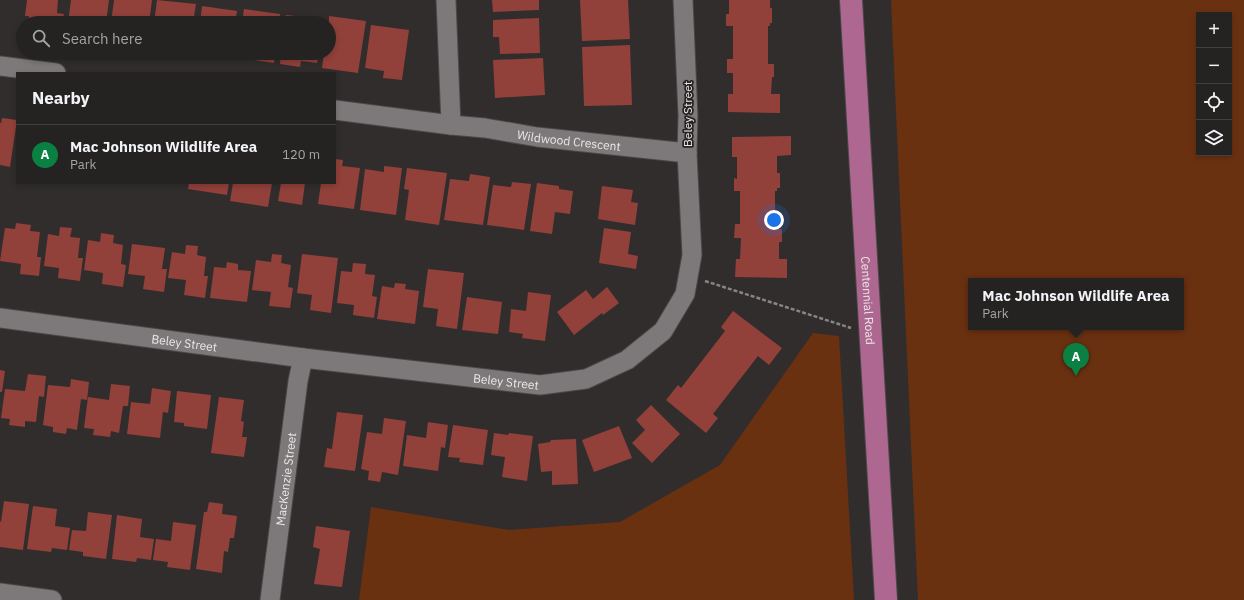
<!DOCTYPE html>
<meta charset="utf-8">
<style>
body{margin:0;font-family:"IBM Plex Sans",sans-serif;background:#2d2a2a;color:#f1f3f6}
.controls{position:absolute;right:12px;top:12px;display:grid;overflow:hidden;border-radius:0px;box-shadow:0 2px 6px #0003}
.controls button{width:36px;height:36px;display:grid;place-items:center;padding:0;border:0;border-bottom:1px solid #423f40;background:#252222;color:#f1f3f6;font:20px sans-serif}
.you{position:absolute;left:774px;top:220px;width:14px;height:14px;margin:-10px;border:3px solid #fff;border-radius:50%;background:#1a73e8;box-shadow:0 0 0 6px #1a73e833}
.badge{display:grid;place-items:center;width:26px;height:26px;border-radius:50%;background:#0b8043;color:#fff;font-size:13px;font-weight:700}
.pin{position:absolute;translate:-50% -33px;filter:drop-shadow(0 1px 2px #0008)}
.pin::after{content:'';position:absolute;top:21px;width:14px;height:12px;background:inherit;clip-path:polygon(0 0,100% 0,50% 100%)}
.popup{position:absolute;left:968px;top:278px;width:216px;height:52px;box-sizing:border-box;display:grid;place-content:center;border-radius:0px;background:#252222;filter:drop-shadow(0 1px 3px #0005);font-size:13px;white-space:nowrap;color:#a3a4a5}
.popup b{font-size:15px;color:#f1f3f6}
.popup::after{content:'';position:absolute;left:50%;top:100%;margin-left:-8px;border:8px solid transparent;border-top-color:#252222}
.list{margin:0;padding:0;list-style:none}
h2{display:flex;justify-content:space-between;align-items:center;height:52px;margin:0;padding:0 16px;font-size:17px}
h2 small{font-size:13px;font-weight:400;color:#a3a4a5}
.list li{display:grid;grid-template-columns:26px 1fr auto;gap:12px;align-items:center;box-sizing:border-box;height:60px;padding:0 16px;border-top:1px solid #423f40}
.list b{display:block;font-size:15px;white-space:nowrap}
.list p{margin:0;font-size:13px;white-space:nowrap;color:#a3a4a5}
.list em{font-size:13px;font-style:normal;color:#a3a4a5}
.icon{flex:none;width:22px;height:22px;fill:none;stroke:currentColor;stroke-width:2;stroke-linecap:round;stroke-linejoin:round}
.map{position:relative;flex:none;width:1244px;height:600px;overflow:hidden}
.search{position:absolute;background:#252222;box-shadow:0 2px 6px #0003;left:16px;top:16px;width:320px;height:44px;display:flex;align-items:center;gap:10px;box-sizing:border-box;padding:0 14px;border-radius:22px;color:#a3a4a5;font-size:15px}
.panel{position:absolute;background:#252222;box-shadow:0 2px 6px #0003;left:16px;top:72px;width:320px;height:112px;border-radius:0px}
.map>svg:first-child{display:block}
.green{fill:#6a3111;fill-rule:evenodd}
.building{fill:#92403a}
.lines{fill:none;stroke-linecap:round;stroke-linejoin:round}
.minor-casing{stroke:#4b4848;stroke-width:21}
.major-casing{stroke:#4b4848;stroke-width:24}
.path{stroke:#878484;stroke-width:2.5;stroke-dasharray:4 2;stroke-linecap:butt}
.minor{stroke:#7d7879;stroke-width:19}
.major{stroke:#ae6790;stroke-width:22}
.labels{text-anchor:middle;dominant-baseline:central;stroke-width:3.5;stroke-linejoin:round;paint-order:stroke}
.street-label{font-size:12px;fill:#ebe8e8;stroke:#272324}
</style>
<div class="map">
<svg width="1244" height="600" viewBox="0 0 1244 600">
<rect width="100%" height="100%" fill="#312d2d"/>
<!-- green -->
<path class="green" d="M891,0H1244V600H918ZM1199,15H1229V153H1199ZM971,281H1181V327H971Z
M813,333L839,336L854,600H359L371,507L509,530L620,522L720,465Z"/>
<!-- building -->
<path class="building" d="M27,0H58L57,13L64,14L62,23H28L29,16H25Z
M71,0H109L106,23H68Z
M114,0H152L149,23H111Z
M157,0L196,4L193,23H154Z
M492,0H539V10L493,12Z
M580,0H628L630,39L582,41Z
M729,0H770V8H772V23H770V26H768V64H774V77H772L771,94H780V113L728,112V94H733V73H727V59H733V26H726V14H729Z
M202,6L237,11L235,23H200Z
M244,9L280,14L279,23H242Z
M286,15L323,19V23H285Z
M329,16L366,21L358,73L322,68L324,53H329Z
M539,18L540,53L500,54L499,37H493V20Z
M371,25L409,30L402,80L383,78L384,71L365,68Z
M630,45L632,105L584,106L582,47Z
M255,53H275L274,63L254,60Z
M281,53H319L317,63L301,61L300,67L280,64Z
M543,58L545,95L495,98L493,60Z
M2,118L17,120L10,167L0,165V123H1Z
M791,136V155L777,156V173H780V188H777V191H775V229H782V242H779V259H787V278L735,277L736,259H740L741,238H734L735,224H740V191H734V178L737,179V157H732V137Z
M335,159L343,160L342,166L360,168L354,209L318,204L321,183H335Z
M384,166L402,168L396,215L360,210L365,169L384,172Z
M407,168L447,173L439,225L405,220L409,190L404,189Z
M470,174L490,177L483,225L444,220L450,179L469,181Z
M512,182L531,184L524,230L487,225L493,185L511,187Z
M189,183H229L227,195L188,189Z
M233,183H272L268,207L230,201Z
M281,183H305L302,205L278,201Z
M537,183L559,186V189L573,191L570,214L555,212L552,234L530,231Z
M602,186L633,190L631,202L638,203L635,225L598,219Z
M16,223L31,225L30,231L40,232L37,257H41L39,276L20,274L21,264L0,261L5,228L15,229Z
M60,227L72,228L70,237L80,238L78,258H83L80,281L58,278L59,268L44,266L48,234L59,236Z
M604,228L631,232L628,254L638,256L636,269L599,263Z
M101,233L114,235L113,243L123,245L121,264L126,265L123,287L102,284L103,273L84,270L88,240L100,242Z
M132,244L165,248L162,269H167L164,292L143,289L145,276L128,274Z
M186,245L198,246L197,255L206,257L204,276H208L205,298L184,295L186,280L168,278L172,252L185,254Z
M272,254L282,255L281,263L291,265L288,287L293,288L290,308L269,306L271,292L252,290L256,260L271,262Z
M302,254L338,258L331,313L310,310L312,295L297,293Z
M227,262L238,264V270L251,271L247,302L210,298L214,267L226,268Z
M353,263L366,264L365,274L375,275L372,296L377,297L374,318L353,315L354,305L337,303L341,271L352,272Z
M428,269L464,273L457,329L436,326L438,309L423,307Z
M395,283L406,284L405,289L419,291L415,324L377,319L382,286L394,288Z
M607,287L619,303L603,315L602,313L574,335L557,312L586,290L593,299Z
M528,292L551,295L545,341L522,338L523,334L509,332L511,309L526,311Z
M467,297L502,302L498,334L462,330Z
M733,311L782,348L769,365L758,356L713,414L718,418L706,433L666,400L678,385L681,388L725,331L721,327Z
M0,370L5,371L2,392H0Z
M28,374L46,376L44,397L39,396L36,422L25,421V427L9,425L10,419L1,418L5,389L25,391Z
M71,379L89,382L87,400L81,399L77,430L67,428L66,434L53,432V427L43,425L48,385L70,387Z
M111,384L130,386L128,406H123L119,433L111,431L110,437L93,435L94,429L84,428L88,397L109,400Z
M152,388L171,391L168,413L163,412L160,438L127,434L131,402L150,404Z
M177,391L211,395L207,429L184,426V423L174,422Z
M219,397L244,400L241,421L244,422L242,437H247L244,457L211,453Z
M651,405L680,434L652,463L632,443L645,430L636,420Z
M337,412L363,415L355,471L324,467L327,448L332,449Z
M384,418L406,421L398,475L382,472L380,482L368,480L369,471L361,469L367,432L382,434Z
M428,422L448,425L445,448L441,447L438,471L403,466L407,435L426,438Z
M453,425L488,430L483,465L459,462L460,458L448,457Z
M619,426L632,458L594,472L582,440Z
M494,433L508,435L509,433L533,436L527,481L502,477L505,457L491,455Z
M576,439L578,484L552,485V471L541,472L538,444L550,442L551,440Z
M4,501L29,504L23,550L0,547V521L1,522Z
M209,502L223,504L222,514L237,516L234,538H230L228,552L224,551L222,573L196,569L204,512H207Z
M33,506L57,509L55,526L70,528L67,550L52,548L51,552L27,549Z
M88,512L112,515L106,559L83,556V552L69,550L72,530L86,531Z
M117,515L142,519L140,537L154,539L151,560L137,558L136,562L112,559Z
M173,522L196,525L190,570L167,567L168,562L153,560L156,539L171,541Z
M316,526L350,531L342,587L314,584L320,549L313,547Z"/>
<g class="lines">
<defs>
<g id="minor">
<path d="M446,0L451,125"/>
<path d="M0,66L56,73"/>
<path id="s1" d="M335,110L451,125L485,128L537,137L687,153"/>
<path id="s2" d="M0,318L303,358L540,385L586,379L627,360L663,331L685,294L692,255L687,153L688,116L683,0"/>
<path d="M0,593L52,600"/>
<path id="s3" d="M270,600L298,381L303,358"/>
</g>
<g id="major">
<path id="s4" d="M851,0L886,600"/>
</g>
</defs>
<!-- minor casing -->
<use href="#minor" class="minor-casing"/>
<!-- major casing -->
<use href="#major" class="major-casing"/>
<!-- path -->
<path class="path" d="M705,281L851,328"/>
<!-- minor -->
<use href="#minor" class="minor"/>
<!-- major -->
<use href="#major" class="major"/>
</g>
<g class="labels">
<!-- street labels -->
<g class="street-label">
<text transform="translate(687 114) rotate(-90)">Beley Street</text>
<text stroke="none"><textPath href="#s1" startOffset="236">Wildwood Crescent</textPath></text>
<text stroke="none"><textPath href="#s4" startOffset="301">Centennial Road</textPath></text>
<text stroke="none"><textPath href="#s2" startOffset="186">Beley Street</textPath></text>
<text stroke="none"><textPath href="#s2" startOffset="510">Beley Street</textPath></text>
<text stroke="none"><textPath href="#s3" startOffset="122">MacKenzie Street</textPath></text>
</g>
</g>
</svg>
<div class="controls">
<button>+</button>
<button>−</button>
<button><svg class="icon" aria-label="locate" viewBox="0 0 24 24"><circle cx="12" cy="12" r="6"/><path d="M12 2v4M12 18v4M2 12h4M18 12h4"/></svg></button>
<button><svg class="icon" aria-label="layers" viewBox="0 0 24 24"><path d="M12 4l9 5-9 5-9-5zM3 14l9 5 9-5"/></svg></button>
</div>
<div class="you"></div>
<div class="pin badge" style="left:1076px;top:376px">A</div>
<div class="popup"><b>Mac Johnson Wildlife Area</b>Park</div>
<div class="search"><svg class="icon" aria-label="search" viewBox="0 0 24 24"><circle cx="10" cy="10" r="6"/><path d="M15 15l6 6"/></svg>Search here</div>
<section class="panel">
<h2>Nearby<small></small></h2>
<ul class="list">
<li><span class="badge">A</span><div><b>Mac Johnson Wildlife Area</b><p>Park</p></div><em>120 m</em></li>
</ul>
</section>
</div>
